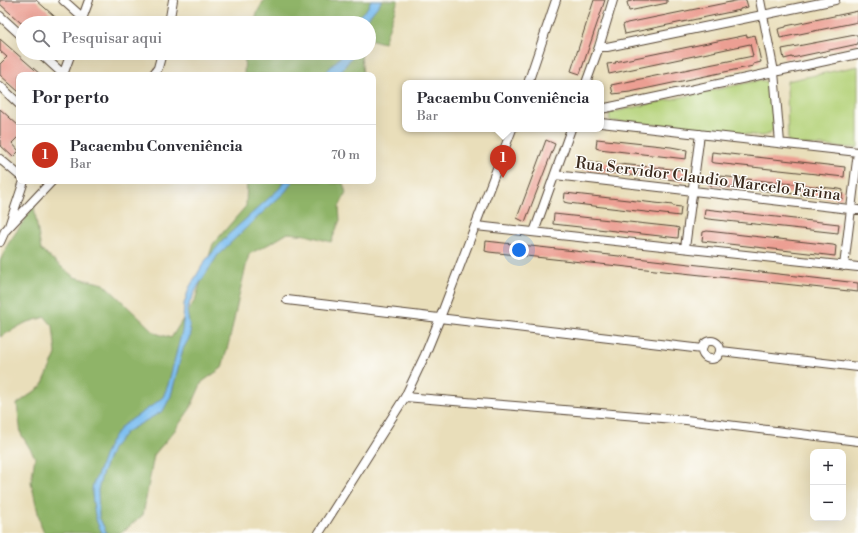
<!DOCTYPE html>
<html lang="pt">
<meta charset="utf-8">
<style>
body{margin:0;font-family:"Libre Bodoni",serif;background:#f7f7f7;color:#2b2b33}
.controls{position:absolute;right:12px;bottom:12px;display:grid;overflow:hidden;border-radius:8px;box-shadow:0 4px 16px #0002}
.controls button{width:36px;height:36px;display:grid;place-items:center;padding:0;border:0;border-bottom:1px solid #e1e1e2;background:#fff;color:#2b2b33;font:20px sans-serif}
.you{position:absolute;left:519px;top:250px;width:14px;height:14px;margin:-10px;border:3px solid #fff;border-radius:50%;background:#1a73e8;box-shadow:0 0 0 6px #1a73e833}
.badge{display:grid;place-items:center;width:26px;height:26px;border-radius:50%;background:#c8321e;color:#fff;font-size:13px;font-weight:700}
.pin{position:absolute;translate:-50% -33px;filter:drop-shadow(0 1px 2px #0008)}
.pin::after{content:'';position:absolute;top:21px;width:14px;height:12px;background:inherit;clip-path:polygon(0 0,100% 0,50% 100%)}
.popup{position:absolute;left:402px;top:80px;width:202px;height:52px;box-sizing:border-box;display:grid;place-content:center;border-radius:8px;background:#fff;filter:drop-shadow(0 1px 3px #0005);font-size:13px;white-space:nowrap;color:#7c7c81}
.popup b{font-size:15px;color:#2b2b33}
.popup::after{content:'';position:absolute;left:50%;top:100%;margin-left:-8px;border:8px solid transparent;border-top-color:#fff}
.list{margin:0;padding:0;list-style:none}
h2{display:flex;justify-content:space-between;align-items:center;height:52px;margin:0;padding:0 16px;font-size:17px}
h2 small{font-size:13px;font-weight:400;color:#7c7c81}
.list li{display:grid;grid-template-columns:26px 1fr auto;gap:12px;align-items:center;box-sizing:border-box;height:60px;padding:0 16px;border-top:1px solid #e1e1e2}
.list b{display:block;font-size:15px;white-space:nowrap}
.list p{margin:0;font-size:13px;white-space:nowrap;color:#7c7c81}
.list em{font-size:13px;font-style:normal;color:#7c7c81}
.icon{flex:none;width:22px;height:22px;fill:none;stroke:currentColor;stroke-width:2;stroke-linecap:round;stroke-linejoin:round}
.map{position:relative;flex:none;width:858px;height:533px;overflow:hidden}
.search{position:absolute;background:#fff;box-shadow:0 4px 16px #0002;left:16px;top:16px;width:360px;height:44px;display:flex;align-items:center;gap:10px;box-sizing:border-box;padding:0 14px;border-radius:22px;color:#7c7c81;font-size:15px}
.panel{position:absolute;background:#fff;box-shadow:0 4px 16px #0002;left:16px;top:72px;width:360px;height:112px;border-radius:8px}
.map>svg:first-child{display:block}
.green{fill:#b4d278;stroke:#787e4b}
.forest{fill:#8fb468;stroke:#656f43}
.water{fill:#7cbef1;stroke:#5c7488}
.building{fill:#ec9f93}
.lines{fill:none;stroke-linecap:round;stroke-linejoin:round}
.minor-casing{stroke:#554535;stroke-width:10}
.minor{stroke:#fff;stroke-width:8}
.labels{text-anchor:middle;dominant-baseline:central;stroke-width:3;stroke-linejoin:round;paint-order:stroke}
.street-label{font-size:16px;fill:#3b2a1e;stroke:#fdfcf7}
</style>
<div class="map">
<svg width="858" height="533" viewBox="0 0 858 533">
<rect width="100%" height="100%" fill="#fdfcf7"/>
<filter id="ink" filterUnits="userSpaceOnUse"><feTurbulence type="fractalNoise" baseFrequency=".025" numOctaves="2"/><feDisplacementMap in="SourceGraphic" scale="8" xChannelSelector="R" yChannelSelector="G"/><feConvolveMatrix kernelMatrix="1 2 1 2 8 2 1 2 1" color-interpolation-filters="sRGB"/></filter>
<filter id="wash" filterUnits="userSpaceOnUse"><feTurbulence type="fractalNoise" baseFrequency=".012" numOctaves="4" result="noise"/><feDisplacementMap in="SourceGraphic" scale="16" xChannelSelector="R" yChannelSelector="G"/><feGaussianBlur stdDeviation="0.9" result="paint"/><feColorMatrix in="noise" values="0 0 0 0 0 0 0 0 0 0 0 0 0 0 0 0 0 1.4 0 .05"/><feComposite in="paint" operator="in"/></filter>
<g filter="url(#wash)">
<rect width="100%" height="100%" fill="#e9deba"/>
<!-- green -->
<path class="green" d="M858,66V148L788,144L787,81Z
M760,80C766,81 768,82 770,89L774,127C771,133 769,135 762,136L687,127L610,121L609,113Z"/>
<!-- forest -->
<path class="forest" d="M264,0H398L384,43L369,39V23H254L258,11Z
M245,53H363L361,57L363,74L362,75H244Z
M247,181H329L331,183H343L346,193L339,207L340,220L331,242L306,235L288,233L273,242L249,254L240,291L230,338L222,368L202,382L190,409L175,430L154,455L143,515L121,533H44L41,526L31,482L35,457L21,434L17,404L42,386L56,354L53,326L45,317L25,323L0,337V261L8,244L34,206L37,226L41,250L74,277L104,284L155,333L171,338L195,300L213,244L246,206Z"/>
<!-- water -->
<path class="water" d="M371,0H381V2L364,23H356L358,17L368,7Z
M344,53H355L342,70L336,75H323Z
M284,181H293L286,191L246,228L218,255L198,286L190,302L187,311L191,335L183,349L171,396L163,411L126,432L112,449L102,475L98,490L99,517L107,533H102C100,528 97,524 96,519C94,512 92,497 92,491C92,485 94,481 97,476C104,457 107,442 122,426L153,405L163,397L168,385L182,331L183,321L184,304L189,288L205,261L228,235L280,188Z"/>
<g id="blocks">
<!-- building -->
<path class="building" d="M0,0H36L62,23H50L46,20L43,23H21L0,4Z
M594,0H605L580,74L571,71Z
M635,0H667V3L629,11L627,2Z
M740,0H746L748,7L740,9V10L625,34L623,25L627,23Z
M858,11V22L780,38L778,29L786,27V26Z
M747,35V37L755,35L761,62L753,64V66L630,92L613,94L611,85L753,56L750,44L609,74L607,64L616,63L615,62Z
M855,35H858V44L792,58V57L784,59L782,49Z
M0,39L41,75H28L25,72L22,75H19V92L0,75V64L7,57L0,51Z
M0,109L19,126V136L12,143L19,151L13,157L0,145Z
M597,139L671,147L687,150L686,159L599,149L596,148Z
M546,140L555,144L525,222L517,218Z
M712,152L845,167L844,177L715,163L711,162Z
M577,160L682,170L685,171L684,181L576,169Z
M710,175L839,189L843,190L842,199L709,185Z
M565,193L673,205V206L681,207L680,216L568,203L564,202Z
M705,209L839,224L838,233L708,219L704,218Z
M554,214L675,227L679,228L678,238L553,224Z
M707,231L833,245L836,246L835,256L702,241L703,232Z
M486,241L858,283V292L489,252L485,251Z"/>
</g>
</g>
<g filter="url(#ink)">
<use href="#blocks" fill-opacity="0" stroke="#554535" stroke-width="1"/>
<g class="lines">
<defs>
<path id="minor" d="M63,0L83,18
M760,0L774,72L780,143
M0,16L23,37
M81,22L89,0
M169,23L173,0
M599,47H607L835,0
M40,53L63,74
M63,75L71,53
M153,75L158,68L162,53
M528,83L556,0
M586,83L599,47L613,0
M0,86L19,104
M601,109L858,54
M601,123L858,152L844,266
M0,159L19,175
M555,175L858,210
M9,226L24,181
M476,226L858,267
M534,232L571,129
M0,242L5,231L52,181
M685,248L700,134
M287,300L702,349
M702 350a9 9 0 1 1 18 0a9 9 0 1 1-18 0Z
M721,351L858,367
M405,397L686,420L858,441
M319,533L405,397L425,355L440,318L512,129"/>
</defs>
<!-- minor casing -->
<use href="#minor" class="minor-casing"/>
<!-- minor -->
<use href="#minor" class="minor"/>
</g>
</g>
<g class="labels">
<!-- street labels -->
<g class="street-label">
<text transform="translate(708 179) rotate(7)">Rua Servidor Claudio Marcelo Farina</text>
</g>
</g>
</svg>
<div class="controls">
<button>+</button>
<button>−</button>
</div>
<div class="you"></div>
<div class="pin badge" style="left:503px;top:178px">1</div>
<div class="popup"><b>Pacaembu Conveniência</b>Bar</div>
<div class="search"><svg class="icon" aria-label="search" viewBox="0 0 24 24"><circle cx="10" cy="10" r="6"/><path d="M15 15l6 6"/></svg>Pesquisar aqui</div>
<section class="panel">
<h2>Por perto<small></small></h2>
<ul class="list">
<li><span class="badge">1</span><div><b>Pacaembu Conveniência</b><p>Bar</p></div><em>70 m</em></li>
</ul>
</section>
</div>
